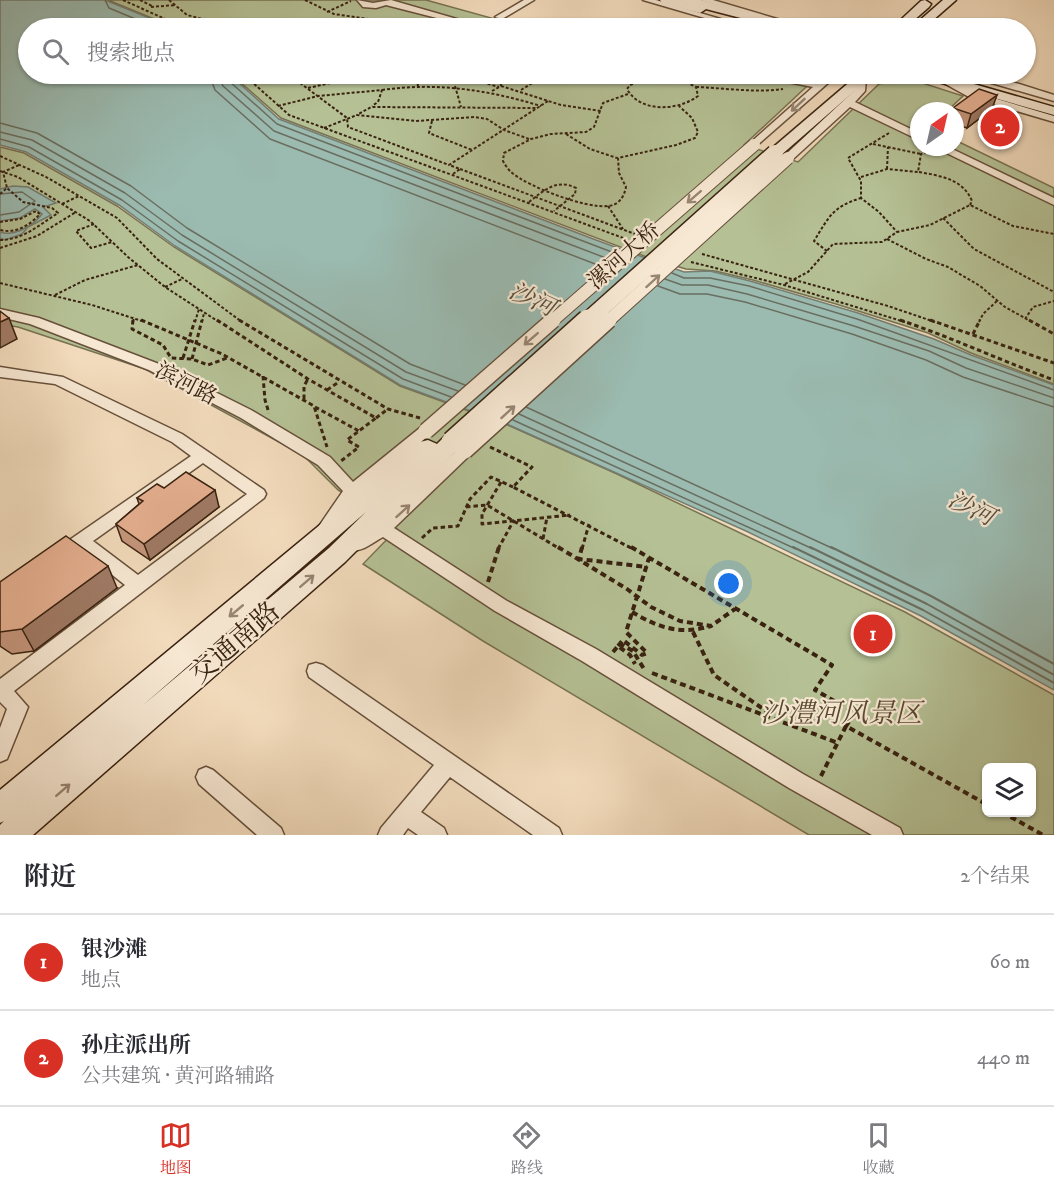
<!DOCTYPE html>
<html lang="zh">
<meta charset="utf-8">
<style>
body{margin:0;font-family:"IM FELL DW Pica","Noto Serif SC",serif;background:#f7f7f7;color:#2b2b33}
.controls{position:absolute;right:18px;bottom:18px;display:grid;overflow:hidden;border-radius:9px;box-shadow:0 2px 4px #0004}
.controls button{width:54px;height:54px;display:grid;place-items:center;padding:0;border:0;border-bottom:2px solid #e1e1e2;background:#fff;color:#2b2b33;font:30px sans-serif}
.compass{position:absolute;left:910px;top:102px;width:54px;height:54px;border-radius:50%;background:#fff;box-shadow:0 2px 4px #0004;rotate:34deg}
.you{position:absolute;left:729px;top:584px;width:21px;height:21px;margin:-15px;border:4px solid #fff;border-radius:50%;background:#1a73e8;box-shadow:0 0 0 9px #1a73e833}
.badge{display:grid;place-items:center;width:39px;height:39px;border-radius:50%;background:#d93025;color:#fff;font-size:20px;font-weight:700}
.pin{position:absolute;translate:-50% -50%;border:3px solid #fff;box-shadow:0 2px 6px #0006}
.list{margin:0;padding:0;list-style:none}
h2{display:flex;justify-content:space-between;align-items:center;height:78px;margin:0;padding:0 24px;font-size:26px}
h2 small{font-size:20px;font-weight:400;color:#7c7c81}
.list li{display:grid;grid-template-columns:39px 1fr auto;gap:18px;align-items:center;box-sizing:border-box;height:96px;padding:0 24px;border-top:2px solid #e1e1e2}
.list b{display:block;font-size:22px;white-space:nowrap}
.list p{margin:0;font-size:20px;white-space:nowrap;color:#7c7c81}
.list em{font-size:20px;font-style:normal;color:#7c7c81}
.icon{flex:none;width:33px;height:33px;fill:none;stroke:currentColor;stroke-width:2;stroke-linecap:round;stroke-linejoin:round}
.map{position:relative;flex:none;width:1054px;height:835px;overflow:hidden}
.search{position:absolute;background:#fff;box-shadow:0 2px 4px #0004;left:18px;right:18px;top:18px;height:66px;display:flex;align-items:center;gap:15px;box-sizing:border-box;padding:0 21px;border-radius:33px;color:#7c7c81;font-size:22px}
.sheet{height:270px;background:#fff}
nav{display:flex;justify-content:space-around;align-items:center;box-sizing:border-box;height:84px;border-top:2px solid #e1e1e2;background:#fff;font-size:16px;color:#7c7c81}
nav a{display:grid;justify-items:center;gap:3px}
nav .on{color:#d93025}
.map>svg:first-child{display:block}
.green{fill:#b5c195;stroke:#777252;stroke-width:1.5;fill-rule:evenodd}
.water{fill:#9bbbb1;stroke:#747e71;stroke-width:1.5}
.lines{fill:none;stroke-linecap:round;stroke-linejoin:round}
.shore-far1{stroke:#6a6e60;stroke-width:1.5}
.shore{stroke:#6a6e60;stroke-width:2}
.street-casing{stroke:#67503b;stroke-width:3}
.secondary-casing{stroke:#392210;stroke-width:3}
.path-far2{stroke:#392210;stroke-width:2;stroke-dasharray:3 2;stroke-linecap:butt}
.path-far1{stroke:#392210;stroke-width:3;stroke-dasharray:4.5 3;stroke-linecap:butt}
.path{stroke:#392210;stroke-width:4;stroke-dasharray:6 4;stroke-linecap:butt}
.street{fill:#f7e8d3;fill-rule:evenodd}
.secondary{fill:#f7e8d3;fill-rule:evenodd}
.street-bridge-far1-casing{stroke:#67503b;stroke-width:14;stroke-linecap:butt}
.street-bridge-casing{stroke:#67503b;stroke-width:18;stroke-linecap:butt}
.secondary-bridge-far1-casing{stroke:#392210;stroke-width:19;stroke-linecap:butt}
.secondary-bridge-casing{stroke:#392210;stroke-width:24;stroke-linecap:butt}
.street-bridge-far1{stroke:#f7e8d3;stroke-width:12}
.street-bridge{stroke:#f7e8d3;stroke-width:15}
.secondary-bridge-far1{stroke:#f7e8d3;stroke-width:16}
.secondary-bridge{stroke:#f7e8d3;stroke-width:21}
.wall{fill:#c5967c;stroke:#392210;stroke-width:1.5}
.shaded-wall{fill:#a07a65;stroke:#392210;stroke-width:1.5}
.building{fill:#e5af90;stroke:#392210;stroke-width:1.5}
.oneway{stroke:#988572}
.labels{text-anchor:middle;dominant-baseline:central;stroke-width:4.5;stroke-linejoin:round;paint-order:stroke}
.street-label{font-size:22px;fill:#392210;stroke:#f7e8d3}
.water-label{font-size:24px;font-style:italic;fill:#565040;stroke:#f7e8d3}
.near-street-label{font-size:27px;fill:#392210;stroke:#f7e8d3}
.near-park-label{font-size:27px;font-style:italic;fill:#584a31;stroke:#f7e8d3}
</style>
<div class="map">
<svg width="1054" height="835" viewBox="0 0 1054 835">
<rect width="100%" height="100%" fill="#f2dbbc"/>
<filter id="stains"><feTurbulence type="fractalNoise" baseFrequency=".00333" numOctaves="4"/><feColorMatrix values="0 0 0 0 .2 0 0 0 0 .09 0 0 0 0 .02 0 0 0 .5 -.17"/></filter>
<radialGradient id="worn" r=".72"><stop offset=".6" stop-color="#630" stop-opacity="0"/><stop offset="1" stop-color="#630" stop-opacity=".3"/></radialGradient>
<!-- green -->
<path class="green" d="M108,0H426L527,28H169L159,21Z
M231,74H820L744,145L798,162L879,84L907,78L963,96L947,111H919V147H955V140L1054,188V384L971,353L928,333L836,304L753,280L715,271L686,269L652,259L281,118Z
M0,147L24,153L117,206L174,247L400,386L510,426L617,474L905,612L1054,695V835H809L483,641L363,564L397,529L338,490L303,455L145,369L18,327L0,324ZM986,768H1032V812H986Z"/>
<!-- water -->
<path class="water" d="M0,0H105L157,21L167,28H28V74H229L279,119L596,240L684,272L710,271L750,281L858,313L934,339L971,355L1054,385V690L921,616L746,531L509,425L400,385L175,246L119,205L26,152L0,145Z
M13,186L28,187L56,203L43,207L51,215L28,227L22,234L5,240L0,238V232C14,237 34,225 42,214L35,209L20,218L0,221V189Z"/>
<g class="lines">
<!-- shore-far1 -->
<path class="shore-far1" d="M105,0L109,8L157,28
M209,74L215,90L270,139L603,267
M218,74L223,86L274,131L611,260
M226,74L228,80L277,124L617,254
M0,123L37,133L131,186L187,228L410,364L465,385
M0,132L32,140L125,193L182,235L406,372L458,391
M0,139L29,147L122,200L178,241L403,379L451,397
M0,194L22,192L35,201L19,212L0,215
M672,273L684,278H710L749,286L857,319L1054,390
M665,279L682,285H708L747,294L854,326L929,351L966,368L1054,398
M658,286L680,294H707L745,302L852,334L926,360L963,377L1054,407
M526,407L834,549
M519,414L813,549
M513,420L796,549"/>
<!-- shore -->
<path class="shore" d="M793,547L923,610L1054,683
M810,547L927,604L1054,675
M831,547L931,596L1054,664"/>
<defs>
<path id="street" d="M357,0L373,3L391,0L488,28H476L386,5L376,8L363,7Z
M524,0H534L502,19L495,17Z
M643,0H656L751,28H739Z
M700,0H713L808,28H796Z
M758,74C777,74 796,81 815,81C827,82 839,70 852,75L828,83L754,148L750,147V143L813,87L762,77Z
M949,74C985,70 1020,85 1054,95V101L988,82L954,77Z
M861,76L866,79L865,91L855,102L919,133V140L850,107L792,160H784V156L855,90L856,79Z
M943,76L977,93L1054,116V122L969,97L940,81L938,79Z
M934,147H948L1054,198V205Z
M0,309L39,318L159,364L251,410L330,457L353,482L421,427L426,426L434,431L358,495L333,530L327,532L321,530L319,526L343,491L318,465L241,418L149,370L30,324L0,317Z
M0,367L63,377L182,434L264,490L266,494L264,498L14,691L28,707L7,759L0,762V728L7,709L0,702V679L125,585L81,550L61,562L55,560L52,555L55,550L191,456L172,442L55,384L0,377ZM203,463L247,494L138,575L93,541Z
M465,446L470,447L473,451L470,455L394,528L507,601L596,649L803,774L900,828L903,835H872L789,788L582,661L495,611L383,537C372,543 361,553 349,550L346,545L349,540L377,525L460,447Z
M316,663L323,665L559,828L562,835H533L450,777L421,812L444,828L447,835H418L408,828L403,835H378L381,828L434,765L309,677L307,671L309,665Z
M206,767L213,770L281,828L284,835H257L199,784L196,777L199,770Z"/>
<path id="secondary" d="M660,0H701L795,25L797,28H779L706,9L700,13L662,3Z
M925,0L931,4L929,7L905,28H892L921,1Z
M943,0H956L924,28H911Z
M859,74H874L780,156H770L767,153L770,150Z
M919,74H939L1054,107V115L921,77Z
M452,435L460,437L463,442L460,447L345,562L33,835H0V825L4,821L0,823V790L420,442L428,440L437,444L444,437ZM366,512L329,548L142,706Z"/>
</defs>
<!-- street casing -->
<use href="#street" class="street-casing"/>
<!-- secondary casing -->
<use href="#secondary" class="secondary-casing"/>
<!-- path-far2 -->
<path class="path-far2" d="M123,0L185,28
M140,0L152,6
M169,0L187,15L237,28
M305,0L334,14L395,23L409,28
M151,7L176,5
M327,12L351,1
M357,19L360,28
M184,26L203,20
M430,28L437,26
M243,74L289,115L626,239
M288,74L347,118L348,127L449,165
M416,74L418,86
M454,74L499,87
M610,74L640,78
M652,76L680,79L696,87L698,96C678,111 640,113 627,89L630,85Z
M249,79L271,74
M688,81L701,74
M455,86L461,107
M501,86L561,105L601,111
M696,87C725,88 755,93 783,89
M308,88L348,79L353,74
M382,90C438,82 488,90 541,106
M521,90L547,74
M492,91L501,86L500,74
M628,94L603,103L594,127L586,132L551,134L531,139L504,153L503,161C505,165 508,169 511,172C528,187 587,209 608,206C619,205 624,197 626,187L619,173L618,158L676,145L695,138L698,132L692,118L679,106
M278,106L318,96L382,90L378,102L372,106
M432,121L429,133L472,150
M324,128L357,115
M889,133L848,158L861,181V198L879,212L897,232
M566,134L590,149L617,158
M529,139L504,130L487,119L475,117L416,121L357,115L371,107L537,108
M873,144L921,154
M0,156L46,177L117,218L157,259L242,322
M460,169L635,234
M887,169L888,147
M0,171L18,177L90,221L128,257L165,287L219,322
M919,172C941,176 963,179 972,201L970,205
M453,174L460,169L449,165L548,101
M861,177L887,169L918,172L921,154L929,152
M0,194L7,188L3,172L19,165
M529,202C543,191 557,178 576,188L575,194L554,211
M62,204L79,196
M608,206L623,229
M943,218L974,249L1054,292
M0,222L20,219L36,211L40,214C30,225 16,234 0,230
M94,224L76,231L91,248L112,242
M887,239L926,259L948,267L980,286L1005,307L1032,322
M0,240C23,240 39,225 58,213L52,208L23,202L7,188
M0,248L37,236L76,212
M827,251L814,241C829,217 832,207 861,198
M702,254L888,306L935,322
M691,262L784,285L905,322
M0,283L92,305L145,322
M785,284L808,272L833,244L882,242L897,232L930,225L970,205L1013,226L1054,234
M165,287L182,279
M55,295L85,280L138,265
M1025,319L1033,307L1054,301
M133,322L134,317
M195,322L199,309
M202,322L204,313
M979,322L983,314L997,301"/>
<!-- path-far1 -->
<path class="path-far1" d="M133,320L132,329L163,345L171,358L192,359L208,365L227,358
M141,320L222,354L314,406L327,447
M217,320L308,379L376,418L347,440L359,447L341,461
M239,320L388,409L420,418
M900,320C953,338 1002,361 1054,380
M930,320L1054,363
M1029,320L1054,334
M973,334L980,320
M183,358L195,320
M192,359L202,320
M263,376L265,400L269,413
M327,390L339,382
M304,399V386L308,379
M315,407L359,431
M376,418L388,409
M490,447L532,467L513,487L633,549
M501,482L482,514V524L570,515
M466,507L487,505L560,549
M422,538L433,528L458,526L470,499L491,477L513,487
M543,539L547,517
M498,549L514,520
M582,549L589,524"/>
<!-- path -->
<path class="path" d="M558,547L627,589L651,607L680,621L711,626L735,609
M582,547L579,559L647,567
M631,547L832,665L815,690L855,713L846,726
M488,582L499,547
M632,612C659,628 680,635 711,626
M693,632L714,675L772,715
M619,643L633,651L644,669
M618,646L623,640L642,655L647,653L626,632L649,558
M613,652L618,646L630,655L635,664
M652,673L838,743
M821,776L846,726L986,804
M1002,812L1043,835"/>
<!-- street -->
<use href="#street" class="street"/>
<!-- secondary -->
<use href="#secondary" class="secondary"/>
<defs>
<path id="street-bridge-far1" d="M551,322L754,145
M607,322L788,158"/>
<path id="street-bridge" d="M426,431L553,320
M465,451L609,320"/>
<path id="secondary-bridge-far1" d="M586,322L775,153"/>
<path id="secondary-bridge" d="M452,442L588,320"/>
</defs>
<!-- street-bridge-far1 casing -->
<use href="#street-bridge-far1" class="street-bridge-far1-casing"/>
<!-- street-bridge casing -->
<use href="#street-bridge" class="street-bridge-casing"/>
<!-- secondary-bridge-far1 casing -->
<use href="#secondary-bridge-far1" class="secondary-bridge-far1-casing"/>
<!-- secondary-bridge casing -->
<use href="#secondary-bridge" class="secondary-bridge-casing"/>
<!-- street-bridge-far1 -->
<use href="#street-bridge-far1" class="street-bridge-far1"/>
<!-- street-bridge -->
<use href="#street-bridge" class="street-bridge"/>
<!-- secondary-bridge-far1 -->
<use href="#secondary-bridge-far1" class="secondary-bridge-far1"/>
<!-- secondary-bridge -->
<use href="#secondary-bridge" class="secondary-bridge"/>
</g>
<!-- wall -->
<path class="wall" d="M953,108L992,109L967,128L955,124V111H953Z
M164,488L219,507L150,560L122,541L116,524L139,504L137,498Z
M0,582L117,588L34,651L12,654L0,646Z"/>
<!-- shaded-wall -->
<path class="shaded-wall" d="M997,95L992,109L967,128L971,114Z
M9,318L17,339L0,348V322Z
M215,490L219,507L150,560L144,544Z
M108,566L117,588L34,651L22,629Z"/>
<!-- building -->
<path class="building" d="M979,89L997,95L971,114L953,108Z
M0,311L9,318L0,322Z
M186,472L215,490L144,544L116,524L143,501L137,498L157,484L164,488Z
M66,536L108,566L22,629L0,632V582Z"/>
<!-- one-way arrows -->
<defs><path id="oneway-shaft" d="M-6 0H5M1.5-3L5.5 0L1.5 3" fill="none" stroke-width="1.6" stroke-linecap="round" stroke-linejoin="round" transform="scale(1.5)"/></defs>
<g class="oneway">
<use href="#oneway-shaft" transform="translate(798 105) rotate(137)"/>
<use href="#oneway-shaft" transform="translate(694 197) rotate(139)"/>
<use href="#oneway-shaft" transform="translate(653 281) rotate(-42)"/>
<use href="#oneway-shaft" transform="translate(531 339) rotate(139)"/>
<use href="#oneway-shaft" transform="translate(508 412) rotate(-42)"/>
<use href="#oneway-shaft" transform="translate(403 511) rotate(-42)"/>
<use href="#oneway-shaft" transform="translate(307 581) rotate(-41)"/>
<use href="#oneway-shaft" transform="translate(236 611) rotate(140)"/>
<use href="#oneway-shaft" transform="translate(63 790) rotate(-41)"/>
</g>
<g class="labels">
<!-- street labels -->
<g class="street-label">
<text transform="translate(624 256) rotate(-42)">漯河大桥</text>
<text transform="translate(186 384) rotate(27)">滨河路</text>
</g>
<!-- water labels -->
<g class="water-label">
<text transform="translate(532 300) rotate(25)">沙河</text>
<text transform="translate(971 509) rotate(26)">沙河</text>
</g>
<!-- near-street labels -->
<g class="near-street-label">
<text transform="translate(235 643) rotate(-41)">交通南路</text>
</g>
<!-- near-park labels -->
<g class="near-park-label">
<text x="841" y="714">沙澧河风景区</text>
</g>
</g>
<rect width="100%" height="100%" filter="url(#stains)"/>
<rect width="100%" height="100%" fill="url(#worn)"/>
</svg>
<div class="controls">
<button><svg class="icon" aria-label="layers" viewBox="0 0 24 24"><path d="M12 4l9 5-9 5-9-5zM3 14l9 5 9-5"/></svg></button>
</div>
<svg class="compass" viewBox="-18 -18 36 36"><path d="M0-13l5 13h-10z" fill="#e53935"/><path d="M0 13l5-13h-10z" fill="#7c7c81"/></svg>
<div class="you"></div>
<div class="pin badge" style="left:873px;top:634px">1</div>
<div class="pin badge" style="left:1000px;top:127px">2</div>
<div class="search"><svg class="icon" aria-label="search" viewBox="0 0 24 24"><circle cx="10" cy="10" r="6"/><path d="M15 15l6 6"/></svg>搜索地点</div>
</div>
<section class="sheet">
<h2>附近<small>2个结果</small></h2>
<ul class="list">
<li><span class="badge">1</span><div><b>银沙滩</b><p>地点</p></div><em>60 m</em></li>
<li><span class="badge">2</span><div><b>孙庄派出所</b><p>公共建筑 · 黄河路辅路</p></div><em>440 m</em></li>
</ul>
</section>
<nav>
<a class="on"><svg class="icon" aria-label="map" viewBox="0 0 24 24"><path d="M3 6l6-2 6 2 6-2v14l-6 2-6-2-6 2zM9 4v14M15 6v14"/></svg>地图</a>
<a><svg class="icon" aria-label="directions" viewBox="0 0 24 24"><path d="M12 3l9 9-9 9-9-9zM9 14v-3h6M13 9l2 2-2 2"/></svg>路线</a>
<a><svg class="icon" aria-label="saved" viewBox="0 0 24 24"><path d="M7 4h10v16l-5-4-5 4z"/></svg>收藏</a>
</nav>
